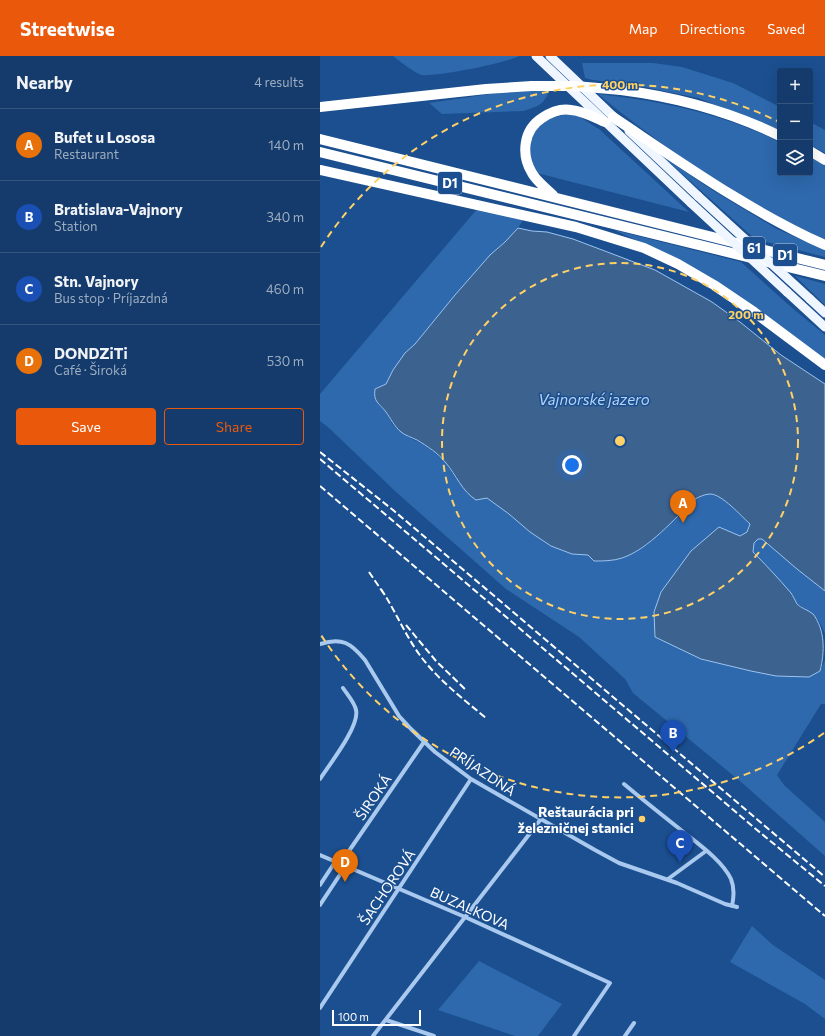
<!DOCTYPE html>
<meta charset="utf-8">
<style>
body{margin:0;font-family:Commissioner,sans-serif;background:#214673;color:#f1f3f6}
.controls{position:absolute;right:12px;top:12px;display:grid;overflow:hidden;border-radius:4px;box-shadow:0 4px 16px #0002}
.controls button{width:36px;height:36px;display:grid;place-items:center;padding:0;border:0;border-bottom:1px solid #33557e;background:#143b6b;color:#f1f3f6;font:20px sans-serif}
.scale{position:absolute;left:12px;bottom:10px;width:89px;box-sizing:border-box;padding-left:4px;border:2px solid #fff;border-top:0;font-size:11px;line-height:14px;white-space:nowrap;color:#fff;-webkit-text-stroke:3px #1b4f8f;paint-order:stroke}
.you{position:absolute;left:252px;top:409px;width:14px;height:14px;margin:-10px;border:3px solid #fff;border-radius:50%;background:#1a73e8;box-shadow:0 0 0 6px #1a73e833}
.badge{display:grid;place-items:center;width:26px;height:26px;border-radius:50%;background:#ea580c;color:#fff;font-size:13px;font-weight:700}
.pin{position:absolute;translate:-50% -33px;filter:drop-shadow(0 1px 2px #0008)}
.pin::after{content:'';position:absolute;top:21px;width:14px;height:12px;background:inherit;clip-path:polygon(0 0,100% 0,50% 100%)}
.list{margin:0;padding:0;list-style:none}
h2{display:flex;justify-content:space-between;align-items:center;height:52px;margin:0;padding:0 16px;font-size:17px}
h2 small{font-size:13px;font-weight:400;color:#9dadc1}
.list li{display:grid;grid-template-columns:26px 1fr auto;gap:12px;align-items:center;box-sizing:border-box;height:72px;padding:0 16px;border-top:1px solid #33557e}
.list b{display:block;font-size:15px;white-space:nowrap}
.list p{margin:0;font-size:13px;white-space:nowrap;color:#9dadc1}
.list em{font-size:13px;font-style:normal;color:#9dadc1}
.actions{display:flex;gap:8px;padding:12px 16px}
.actions a{flex:1;padding:9px 0;border:1px solid #ea580c;border-radius:4px;text-align:center;font-size:14px;color:#ea580c}
.actions .main{background:#ea580c;color:#fff}
.icon{flex:none;width:22px;height:22px;fill:none;stroke:currentColor;stroke-width:2;stroke-linecap:round;stroke-linejoin:round}
.map{position:relative;flex:none;width:505px;height:980px;overflow:hidden}
header{display:flex;align-items:center;gap:24px;box-sizing:border-box;height:56px;padding:0 20px;background:#ea580c;color:#fff}
header strong{font-size:19px}
nav{display:flex;gap:22px;margin-inline-start:auto;font-size:14px}
main{display:flex}
aside{flex:1;background:#143b6b}
.map>svg:first-child{display:block}
.green{fill:#2e69ad}
.water{fill:#3c6290;stroke:#9cc4f0}
.lines{fill:none;stroke-linecap:round;stroke-linejoin:round}
.street{stroke:#a9c9ee;stroke-width:4}
.primary{stroke:#f0f6ff;stroke-width:9}
.highway{stroke:#fff;stroke-width:10}
.rail{stroke:#fff;stroke-width:2;stroke-dasharray:7 3;stroke-linecap:butt}
.primary-bridge{stroke:#f0f6ff;stroke-width:9}
.highway-bridge{stroke:#fff;stroke-width:10}
.ring{fill:none;stroke:#ffd166;stroke-width:2;stroke-dasharray:7 5}
.poi-dot{fill:#ffd166;stroke:#1b4f8f;stroke-width:1.5}
.labels{text-anchor:middle;dominant-baseline:central;stroke-width:3;stroke-linejoin:round;paint-order:stroke}
.shield{fill:#1b4f8f;stroke:#bbcadd;stroke-width:1}
.shield-label{font-size:13px;font-weight:bold;fill:#fff}
.street-label{font-size:14px;fill:#fff;stroke:#1b4f8f}
.poi-label{font-size:14px;font-weight:bold;fill:#fff;stroke:#1b4f8f;text-anchor:end}
.water-label{font-size:15px;font-style:italic;fill:#b5d3f5;stroke:#1b4f8f}
.centre{fill:#ffd166;stroke:#1b4f8f;stroke-width:2}
.ring-label{font-size:12px;text-anchor:middle;font-weight:bold;fill:#ffd166;stroke:#1b4f8f;stroke-width:3;stroke-linejoin:round;paint-order:stroke}
</style>
<header>
<strong>Streetwise</strong>
<nav><a>Map</a><a>Directions</a><a>Saved</a></nav>
</header>
<main>
<aside>
<h2>Nearby<small>4 results</small></h2>
<ul class="list">
<li><span class="badge" style="background:#e8710a">A</span><div><b>Bufet u Lososa</b><p>Restaurant</p></div><em>140 m</em></li>
<li><span class="badge" style="background:#1a4fb4">B</span><div><b>Bratislava-Vajnory</b><p>Station</p></div><em>340 m</em></li>
<li><span class="badge" style="background:#1a4fb4">C</span><div><b>Stn. Vajnory</b><p>Bus stop · Príjazdná</p></div><em>460 m</em></li>
<li><span class="badge" style="background:#e8710a">D</span><div><b>DONDZiTi</b><p>Café · Široká</p></div><em>530 m</em></li>
</ul>
<div class="actions"><a class="main">Save</a><a>Share</a></div>
</aside>
<div class="map">
<svg width="505" height="980" viewBox="0 0 505 980">
<rect width="100%" height="100%" fill="#1b4f8f"/>
<!-- green -->
<path class="green" d="M73,0H199C187,7 116,21 102,19C96,18 78,4 73,0Z
M262,7H333L362,11L413,27L460,51V74L378,42L310,28L273,24L265,22Z
M209,35H229C224,49 218,50 204,55L122,58L109,47L170,38Z
M278,38C341,45 403,58 460,86V117H490V101L505,109V184C484,173 463,164 443,152C384,119 330,81 278,38Z
M246,58L258,60L279,73L369,156L217,117L209,101V88L217,71L228,63Z
M490,66L505,74V97L490,89Z
M341,99L392,134L457,173L505,194V201L435,183Z
M158,152L203,164L198,172L185,186L170,199L135,239L95,288L85,297L73,314L66,328L55,333L57,347L66,356L73,369L88,381L107,390L125,406L135,421L156,444L167,442L189,458L210,476L231,490L252,498L269,499L274,505C283,505 293,505 302,502C330,493 354,463 375,443C379,441 385,437 390,438C402,438 421,460 430,468L427,476L350,524L341,536L381,603L443,617L489,621L500,615L505,604V648H501L457,719L464,729L505,766V800L421,726L313,637L305,623L259,581L186,533L76,436L9,372L0,365V338Z
M294,174L421,206L471,251L505,279V304L358,204Z
M476,220L505,228V249L475,220Z
M438,483H442L477,513L505,535V578L499,565L491,557L478,548L471,538L444,507L433,496L434,487Z
M432,870L453,889L505,924V963L485,948L410,906Z
M159,905L242,948L218,980H195L118,954Z"/>
<!-- water -->
<path class="water" d="M198,172L212,175L227,176L253,183L335,214L392,246L420,266L461,299L505,328V535L477,513L442,483H438L434,487L433,496C446,509 459,523 471,537C473,540 475,544 477,548C481,552 488,554 493,558C505,573 505,596 500,615L489,621L456,620L431,615L381,603L335,581L334,556L341,536L371,495L399,471L420,480L427,476L430,468C421,460 402,438 390,438C385,438 379,441 375,443C354,463 329,493 302,502C293,505 283,505 274,505L268,499L252,498L231,490L210,476L189,458L167,442L156,444C142,435 136,419 126,407C118,397 107,390 97,384C91,381 86,380 81,376C74,370 71,363 66,356C59,347 53,346 55,333L66,328L73,314L85,297L95,288L135,239L170,199L185,186Z"/>
<g class="lines">
<!-- street -->
<path class="street" d="M0,588C22,581 31,587 45,604L79,660L91,673L115,696L151,723L275,794L299,807L357,827L405,848L417,851
M0,723C9,709 40,670 36,654C35,647 27,638 23,632
M304,728C323,744 342,759 361,774C377,787 402,804 411,823C415,833 414,841 412,850
M0,799L145,861L290,927L254,980
M20,808L104,686
M348,823L386,795
M0,829L15,806
M0,849L25,811
M0,952L151,723
M66,964L114,980
M53,980L221,763
M305,980L314,967"/>
<!-- primary -->
<path class="primary" d="M216,0L371,147
M230,0L298,65
M309,75L378,140
M467,236L505,271
M490,243L505,257"/>
<!-- highway -->
<path class="highway" d="M301,34C356,41 411,56 460,80
M0,51L166,33L212,30
M293,61C362,107 429,155 505,189
M0,83L505,209
M490,95L505,104
M0,96L505,220
M0,114L256,171L324,192L358,208L394,229L434,256L505,309
M233,139C226,132 217,126 212,117C201,99 203,74 222,62C231,56 240,52 251,54C263,55 274,61 285,66"/>
<!-- rail -->
<path class="rail" d="M0,396L73,454L505,821
M0,403L437,774L505,830
M0,430L505,860
M49,516L64,538
M61,533C75,554 84,577 99,598C117,623 142,642 166,662
M86,569L116,605L147,635"/>
<!-- primary-bridge -->
<path class="primary-bridge" d="M378,140L490,243
M371,147L467,236"/>
<!-- highway-bridge -->
<path class="highway-bridge" d="M212,30H255L301,34"/>
</g>
<!-- distance rings -->
<g class="ring">
<circle cx="300" cy="385" r="178"/>
<path d="M504 677A356 356 0 0 1 1 579M1 191A356 356 0 0 1 459 66"/>
</g>
<!-- markers -->
<circle class="poi-dot" cx="322" cy="763" r="4"/>
<g class="labels">
<!-- shield labels -->
<g class="shield">
<rect x="118" y="116" width="24" height="22" rx="3"/>
<rect x="423" y="181" width="22" height="22" rx="3"/>
<rect x="453" y="188" width="24" height="22" rx="3"/>
</g>
<g class="shield-label">
<text x="130" y="127">D1</text>
<text x="434" y="192">61</text>
<text x="465" y="199">D1</text>
</g>
<!-- street labels -->
<g class="street-label">
<text transform="translate(163 715) rotate(34)">PRÍJAZDNÁ</text>
<text transform="translate(53 741) rotate(-56)">ŠIROKÁ</text>
<text transform="translate(67 831) rotate(-56)">ŠACHOROVÁ</text>
<text transform="translate(150 852) rotate(24)">BUZALKOVA</text>
</g>
<!-- poi labels -->
<g class="poi-label">
<text x="314" y="755">Reštaurácia pri<tspan x="314" dy="16">železničnej stanici</tspan></text>
</g>
<!-- water labels -->
<g class="water-label">
<text x="274" y="343">Vajnorské jazero</text>
</g>
</g>
<circle cx="300" cy="385" r="6" class="centre"/>
<g class="ring-label">
<text x="300" y="33">400 m</text>
<text x="426" y="263">200 m</text>
</g>
</svg>
<div class="controls">
<button>+</button>
<button>−</button>
<button><svg class="icon" aria-label="layers" viewBox="0 0 24 24"><path d="M12 4l9 5-9 5-9-5zM3 14l9 5 9-5"/></svg></button>
</div>
<div class="scale">100 m</div>
<div class="you"></div>
<div class="pin badge" style="left:363px;top:467px;background:#e8710a">A</div>
<div class="pin badge" style="left:353px;top:697px;background:#1a4fb4">B</div>
<div class="pin badge" style="left:360px;top:807px;background:#1a4fb4">C</div>
<div class="pin badge" style="left:25px;top:826px;background:#e8710a">D</div>
</div>
</main>
